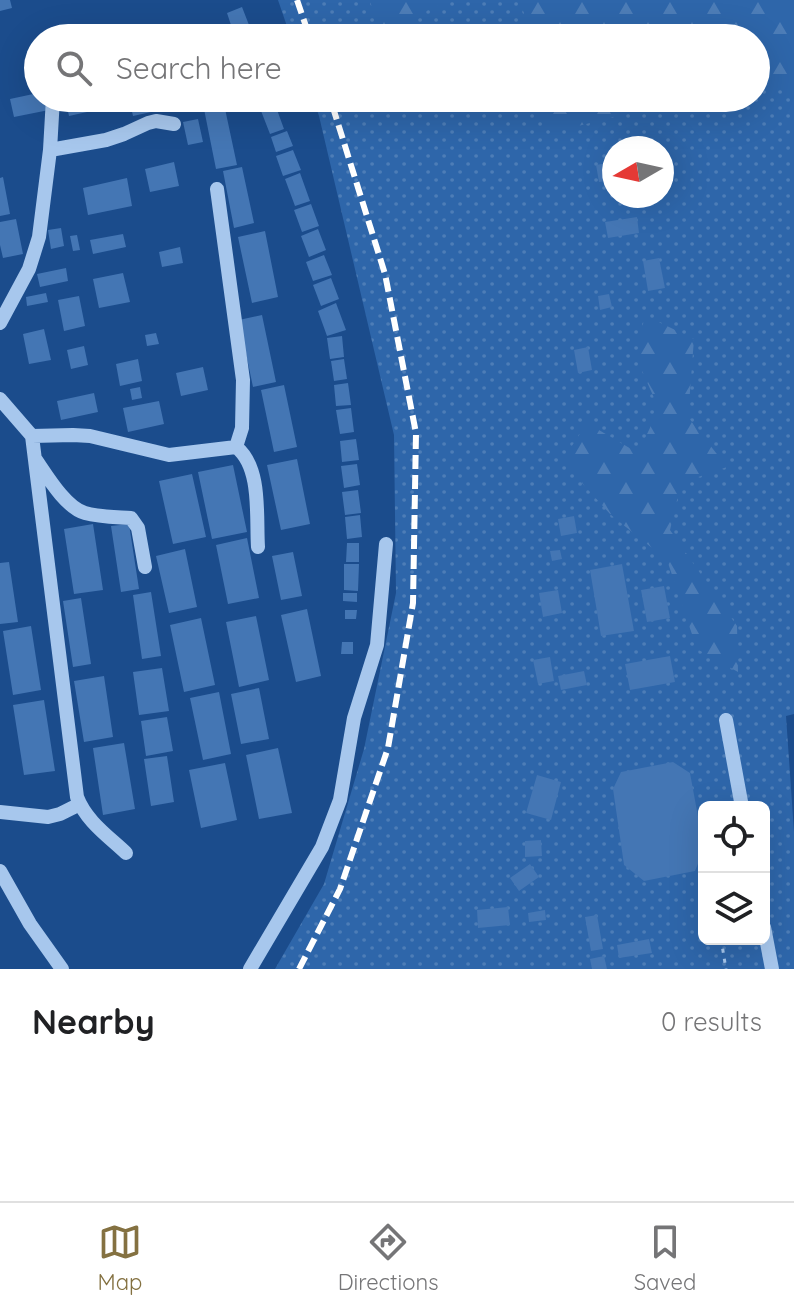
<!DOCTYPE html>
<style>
body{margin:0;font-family:Quicksand,sans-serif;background:#f2f2f2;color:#202124}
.controls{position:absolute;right:24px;bottom:24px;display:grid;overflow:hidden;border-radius:12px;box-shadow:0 8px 32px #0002}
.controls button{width:72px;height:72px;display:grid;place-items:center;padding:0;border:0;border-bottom:2px solid #e0e0e0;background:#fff;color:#202124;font:40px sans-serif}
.compass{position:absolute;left:602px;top:136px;width:72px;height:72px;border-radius:50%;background:#fff;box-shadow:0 8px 32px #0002;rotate:261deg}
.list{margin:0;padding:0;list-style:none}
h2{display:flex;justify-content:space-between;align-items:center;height:104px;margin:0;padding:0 32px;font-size:34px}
h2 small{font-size:26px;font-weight:400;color:#757577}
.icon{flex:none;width:44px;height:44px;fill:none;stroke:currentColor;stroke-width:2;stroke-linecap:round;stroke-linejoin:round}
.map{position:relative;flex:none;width:794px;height:969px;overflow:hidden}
.search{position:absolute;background:#fff;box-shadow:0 8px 32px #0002;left:24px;right:24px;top:24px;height:88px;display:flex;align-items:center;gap:20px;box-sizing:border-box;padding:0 28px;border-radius:44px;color:#757577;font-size:30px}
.sheet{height:232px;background:#fff}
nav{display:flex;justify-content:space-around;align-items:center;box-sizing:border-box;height:112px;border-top:2px solid #e0e0e0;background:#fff;font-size:22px;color:#757577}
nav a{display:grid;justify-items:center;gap:4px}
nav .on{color:#847141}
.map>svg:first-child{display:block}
.green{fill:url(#green-dots);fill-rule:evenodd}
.forest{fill:url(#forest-firs)}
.building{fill:#4476b4}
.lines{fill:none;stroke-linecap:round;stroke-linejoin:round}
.path{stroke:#a7c7ed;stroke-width:3;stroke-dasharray:4 6;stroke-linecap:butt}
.minor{stroke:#a7c7ed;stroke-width:14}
.rail{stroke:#fff;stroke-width:6;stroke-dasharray:14 6;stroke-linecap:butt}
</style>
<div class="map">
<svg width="794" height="969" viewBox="0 0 794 969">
<defs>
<pattern id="green-dots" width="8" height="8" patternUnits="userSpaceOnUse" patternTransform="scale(2)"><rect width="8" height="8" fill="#2e66aa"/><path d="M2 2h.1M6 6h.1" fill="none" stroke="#4d7db7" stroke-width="1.8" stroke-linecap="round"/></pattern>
<pattern id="forest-firs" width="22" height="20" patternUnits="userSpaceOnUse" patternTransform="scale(2)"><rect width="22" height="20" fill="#2e66aa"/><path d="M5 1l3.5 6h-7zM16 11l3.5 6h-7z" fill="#4d7db7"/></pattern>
</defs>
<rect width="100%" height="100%" fill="#1b4c8c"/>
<!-- green -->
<path class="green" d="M278,0H794V714L786,716L794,832V969H275L324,884L364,749L396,593L394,435L319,116L313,98H756V38H291ZM614,148H662V196H614ZM704,807H764V939H704Z"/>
<!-- forest -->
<path class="forest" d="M370,0H453L429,9L396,38H379Z
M518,0H794V95L783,85L756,88V38H524V13Z
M530,98H687L551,133Z
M644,315L694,339L688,417L727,467L681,483L670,530L737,626L738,672L697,649L667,560L611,515L562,461L587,423L638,453L659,409L639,364Z"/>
<!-- building -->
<path class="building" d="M0,0H10L12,8L0,11Z
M242,7L249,25L233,31L227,13Z
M250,26L254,38H235L233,32Z
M38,93V98H46L49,110L14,117L10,99Z
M65,98H103L105,108L69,116Z
M129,98H157L160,110L133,116Z
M256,98H275L278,106L276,107L284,129L270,134Z
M224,104L237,165L216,169L204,109Z
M198,119L203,142L188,145L183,122Z
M287,131L293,146L276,152L271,137Z
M293,150L301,170L283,176L276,156Z
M174,162L179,186L150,192L145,169Z
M613,162L614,180L599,182L596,165Z
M242,167L254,223L234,228L223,171Z
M300,173L310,201L295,206L285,179Z
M3,177L10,214L0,216V178Z
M127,178L132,206L88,215L83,188Z
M311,204L319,226L302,232L294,210Z
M637,217L639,233L608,238L605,222Z
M16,219L23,254L3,258L0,245V222Z
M61,228L64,246L51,249L48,230Z
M318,229L326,250L309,257L301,236Z
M265,231L278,297L252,303L238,237Z
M123,234L126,247L93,254L90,240Z
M77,235L80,250L73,251L70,236Z
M180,247L183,263L162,267L159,252Z
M324,255L332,275L313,281L306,262Z
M659,258L665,288L648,291L643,261Z
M66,268L68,281L40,287L37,274Z
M123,273L130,302L99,308L93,279Z
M331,278L339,299L321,306L313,285Z
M46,293L48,302L27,306L26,297Z
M609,294L612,307L600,310L598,296Z
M79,296L85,326L64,331L58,300Z
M336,303L346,330L327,336L318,311Z
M262,315L276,382L253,387L239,320Z
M44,329L51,360L29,364L23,334Z
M156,333L159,344L147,346L145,335Z
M342,336L344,357L330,359L327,338Z
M84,346L88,365L71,369L67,350Z
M588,347L592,370L578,373L574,350Z
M138,359L142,381L120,386L116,364Z
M344,359L347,379L334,381L331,361Z
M203,367L208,390L181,396L176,373Z
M348,383L351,405L336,406L334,385Z
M284,385L297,447L274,452L261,390Z
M140,387L142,398L132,400L130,389Z
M94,393L98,412L61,420L57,401Z
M159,401L164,424L128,432L123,408Z
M351,408L354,432L340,434L336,410Z
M356,439L359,460L342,462L340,441Z
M297,459L310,524L281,530L267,465Z
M357,464L360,485L344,488L341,466Z
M233,465L247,532L212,539L198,472Z
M192,474L206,537L173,544L159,481Z
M358,490L361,513L345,515L342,492Z
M360,515L362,537L347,539L345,517Z
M574,516L577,533L561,536L558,519Z
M93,524L103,590L74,594L64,529Z
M129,524L139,589L121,592L111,526Z
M247,538L259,598L228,604L216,545Z
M347,543H359V562H346Z
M185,549L197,607L169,613L156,556Z
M560,550L562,559L552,561L550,551Z
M293,552L302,596L281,600L272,556Z
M9,562L18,622L0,624V563Z
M344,564H359L358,591L344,590Z
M622,564L634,631L601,636L590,570Z
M664,586L670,618L647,622L641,590Z
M558,590L562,613L543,617L539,593Z
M151,592L161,656L142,659L133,595Z
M343,593H357V602L343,601Z
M81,598L91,664L73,667L63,601Z
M307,609L321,676L296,682L281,615Z
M345,610H357L356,619H345Z
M256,616L269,680L239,687L226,622Z
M201,618L215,685L184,692L170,625Z
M31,626L41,690L13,695L3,631Z
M342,642H353V654H341Z
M670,656L675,682L630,690L625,664Z
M550,657L554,681L538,684L533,660Z
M162,668L169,711L139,715L133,672Z
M584,671L587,685L561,690L558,676Z
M104,676L113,737L84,742L74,681Z
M259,688L269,739L241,744L231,694Z
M219,692L231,754L203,760L190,698Z
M44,700L55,771L24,775L13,705Z
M167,717L173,751L146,756L141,721Z
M124,743L135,809L103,815L93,748Z
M278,748L292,813L259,819L246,755Z
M167,756L174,802L151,806L144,759Z
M673,762L690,773L704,849L695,871L644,881L624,865L613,789L621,772Z
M225,763L237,820L201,828L189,770Z
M537,775L561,782L551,820L526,813Z
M541,840L542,856L525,857V841Z
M530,864L539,877L519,891L510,878Z
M508,907L510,925L478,928L477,910Z
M545,910L546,920L529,922L528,913Z
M597,915L603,949L591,951L585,917Z
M649,939L652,953L619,958L617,945Z
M604,956L607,969H592L590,959Z"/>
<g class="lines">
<!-- path -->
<path class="path" d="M721,939L726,969"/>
<!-- minor -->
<path class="minor" d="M50,150L106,140L124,134L148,123L156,121L174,124
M217,189L243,380L242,428L236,447
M0,323L29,269L39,237L50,150L53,98
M0,399L32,436L77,797C86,821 108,836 126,853
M32,436L73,435L90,436L169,455L236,447C262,467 256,517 258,547
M36,460C47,476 66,508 85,513C99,517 116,517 131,518L138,528L145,567
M726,720L742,807
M0,812L48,817L60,814L80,804
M0,871L30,924L62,969
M764,927L772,969
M250,969L322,847L340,800L354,718L377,645L386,544"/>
<!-- rail -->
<path class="rail" d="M297,0L310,38
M299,969L340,889L388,748L413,603L416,433L385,274L330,98"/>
</g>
</svg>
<div class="controls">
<button><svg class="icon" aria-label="locate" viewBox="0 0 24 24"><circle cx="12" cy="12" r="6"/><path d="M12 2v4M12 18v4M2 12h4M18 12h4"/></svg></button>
<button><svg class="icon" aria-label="layers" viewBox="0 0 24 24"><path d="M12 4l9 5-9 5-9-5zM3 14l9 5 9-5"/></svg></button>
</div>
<svg class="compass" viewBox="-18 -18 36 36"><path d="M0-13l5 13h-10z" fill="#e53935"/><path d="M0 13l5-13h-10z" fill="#757577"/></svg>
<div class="search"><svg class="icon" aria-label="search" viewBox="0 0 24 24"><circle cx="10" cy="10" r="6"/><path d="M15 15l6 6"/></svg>Search here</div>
</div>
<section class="sheet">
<h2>Nearby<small>0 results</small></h2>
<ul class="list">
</ul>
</section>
<nav>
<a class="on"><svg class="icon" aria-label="map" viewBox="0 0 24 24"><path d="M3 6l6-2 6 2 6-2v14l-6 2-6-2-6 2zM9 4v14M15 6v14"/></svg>Map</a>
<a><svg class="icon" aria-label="directions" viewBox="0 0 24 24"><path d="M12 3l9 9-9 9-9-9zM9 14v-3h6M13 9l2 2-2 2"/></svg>Directions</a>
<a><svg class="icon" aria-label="saved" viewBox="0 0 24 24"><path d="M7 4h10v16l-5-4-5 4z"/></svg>Saved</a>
</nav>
